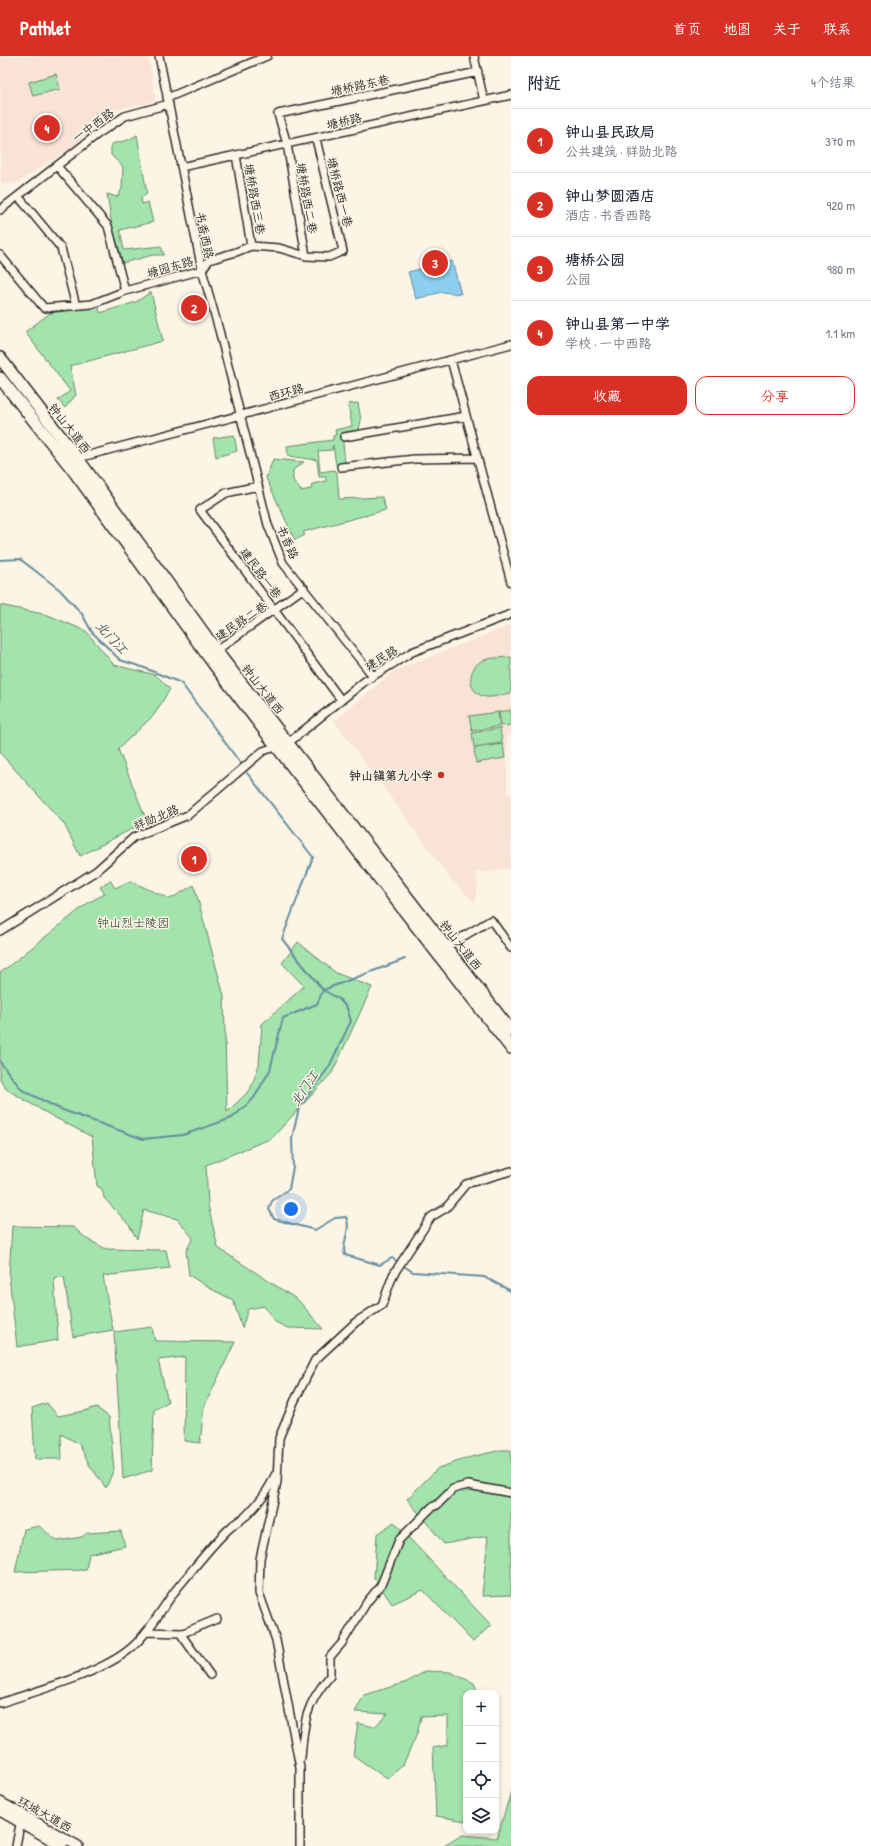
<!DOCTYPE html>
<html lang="zh">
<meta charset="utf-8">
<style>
body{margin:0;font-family:"Patrick Hand","LXGW WenKai TC",sans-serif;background:#f2f2f3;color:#1f2937}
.controls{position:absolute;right:12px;bottom:12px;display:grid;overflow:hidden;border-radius:8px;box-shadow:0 2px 6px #0003}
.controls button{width:36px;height:36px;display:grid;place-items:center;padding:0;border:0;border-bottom:1px solid #e0e1e3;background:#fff;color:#1f2937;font:20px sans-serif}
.you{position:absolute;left:291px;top:1153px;width:14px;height:14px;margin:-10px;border:3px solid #fff;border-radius:50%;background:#1a73e8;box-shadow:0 0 0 6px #1a73e833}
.badge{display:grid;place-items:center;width:26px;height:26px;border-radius:50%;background:#d93025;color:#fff;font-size:13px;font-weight:700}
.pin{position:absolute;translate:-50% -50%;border:2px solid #fff;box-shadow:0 1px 4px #0006}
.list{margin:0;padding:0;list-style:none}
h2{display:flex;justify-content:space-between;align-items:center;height:52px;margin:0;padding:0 16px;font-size:17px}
h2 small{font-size:13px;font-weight:400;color:#747a83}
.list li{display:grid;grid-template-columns:26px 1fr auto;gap:12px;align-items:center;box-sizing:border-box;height:64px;padding:0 16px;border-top:1px solid #e0e1e3}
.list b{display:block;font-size:15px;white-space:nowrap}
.list p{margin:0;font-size:13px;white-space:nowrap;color:#747a83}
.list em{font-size:13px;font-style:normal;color:#747a83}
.actions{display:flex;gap:8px;padding:12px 16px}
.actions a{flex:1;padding:9px 0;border:1px solid #d93025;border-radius:12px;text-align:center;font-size:14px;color:#d93025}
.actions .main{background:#d93025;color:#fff}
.icon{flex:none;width:22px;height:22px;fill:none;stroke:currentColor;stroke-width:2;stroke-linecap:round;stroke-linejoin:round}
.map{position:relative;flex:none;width:511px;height:1790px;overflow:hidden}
header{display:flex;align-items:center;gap:24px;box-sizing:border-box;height:56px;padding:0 20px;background:#d93025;color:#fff}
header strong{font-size:19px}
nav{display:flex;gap:22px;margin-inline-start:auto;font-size:14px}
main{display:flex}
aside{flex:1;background:#fff}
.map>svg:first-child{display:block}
.built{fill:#f9e2d6}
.green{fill:#a3e3ac;stroke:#67876c}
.water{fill:#8bceed;stroke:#658d9f}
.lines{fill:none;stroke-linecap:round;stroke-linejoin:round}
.stream{stroke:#658d9f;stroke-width:2}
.minor-casing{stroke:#2b2b2b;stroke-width:10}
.major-casing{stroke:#2b2b2b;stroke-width:12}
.highway-casing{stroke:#2b2b2b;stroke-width:14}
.minor{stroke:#fcf5e5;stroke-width:7}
.major{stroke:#fcf5e5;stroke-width:9}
.highway{stroke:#fcf5e5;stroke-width:11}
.poi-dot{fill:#c8321e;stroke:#fcf5e5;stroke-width:1.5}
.labels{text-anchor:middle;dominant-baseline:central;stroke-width:3;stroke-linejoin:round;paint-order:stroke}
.street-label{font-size:12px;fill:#2b2b2b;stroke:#fcf5e5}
.poi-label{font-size:12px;font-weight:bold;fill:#2b2b2b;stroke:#fcf5e5;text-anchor:end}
.park-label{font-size:12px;fill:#49594b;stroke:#fcf5e5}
.water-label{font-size:13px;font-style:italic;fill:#43545c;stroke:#fcf5e5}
</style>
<header>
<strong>Pathlet</strong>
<nav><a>首页</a><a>地图</a><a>关于</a><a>联系</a></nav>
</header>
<main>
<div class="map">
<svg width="511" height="1790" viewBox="0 0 511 1790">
<rect width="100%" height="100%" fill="#fcf5e5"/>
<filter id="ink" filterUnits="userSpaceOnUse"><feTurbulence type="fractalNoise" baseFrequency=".025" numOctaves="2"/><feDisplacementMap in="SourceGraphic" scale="8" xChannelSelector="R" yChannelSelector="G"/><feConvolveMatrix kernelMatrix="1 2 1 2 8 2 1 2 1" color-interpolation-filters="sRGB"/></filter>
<g filter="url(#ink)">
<!-- built -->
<path class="built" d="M0,0H148L156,45L112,54L74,90L18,126L1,129Z
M511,569V678H507V737L511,738V812L487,816H475L478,828L475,847L451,823L334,665L394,615Z"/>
<!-- green -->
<path class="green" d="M56,18L60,33L33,40L29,26Z
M137,79L147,138L141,142L142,148L148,146L153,166L120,174L124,194L161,190L164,199H153L123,207L112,170L107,138L117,141L122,133L123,111L111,99V88L128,84Z
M151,236L163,285L70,310L76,339L65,352L58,344L70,335L25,276L50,257L99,251L100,257L136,246Z
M358,347L361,364L359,374L342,377L345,408L336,409L333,389L332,394L318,395L320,416L334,414L337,416L339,443L382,441L386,454L303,476L305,479L295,484L266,422L273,403L304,406L293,414V424L301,435L311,433L312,428L326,425V421H319L317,404L288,400L287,390L333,384V380L336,379L335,374L352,370L348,348Z
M234,379L237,395L216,401L213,382Z
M0,549L48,559L86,575L114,609L156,619L170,633L154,659L118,693L147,765L80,800L64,768L0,697Z
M511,601V637C503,638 494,642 486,641C468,638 466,615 480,606C488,601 502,602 511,601Z
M511,654V669L501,670L499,656Z
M498,656L500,670L472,675L469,660Z
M500,672L502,687L474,691L472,677Z
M503,688L505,702L476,707L474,692Z
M110,824L115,832L130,825L170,843L194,829L224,940L227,1056L250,1034L259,1009L262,968L304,930L282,907L298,886L336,917L372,931L332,1017L272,1082L206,1109L208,1149L218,1192L298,1244L323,1273L288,1272L275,1266L264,1250L248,1253L242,1272L233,1244L209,1232L189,1219L186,1195L193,1182L177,1163L144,1154L137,1183L129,1169L104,1142L102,1133L97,1130L92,1081L50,1059L6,1033L0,1023V917L89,846L105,838L100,831Z
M12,1170L73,1171L87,1183L106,1193L166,1194L170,1212L103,1220L113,1274L73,1281L64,1221L54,1222L58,1284L17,1291L9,1220Z
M152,1271L155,1285L235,1286L204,1351L200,1387L184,1385L185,1301L158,1304L168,1346L154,1354L152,1414L123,1423L114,1276Z
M47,1347L58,1360L85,1355L96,1351L109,1361L114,1413L106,1432L90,1410L79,1388L61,1378L62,1403H35L32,1352Z
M501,1394H511V1539L482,1540L488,1480L444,1488L407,1443L438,1412L471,1401Z
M394,1466L491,1569L473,1586L423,1534L392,1548L374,1522L377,1478Z
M39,1470L57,1485L82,1481L87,1477L121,1475L125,1490L89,1498L86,1514L15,1516L24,1473Z
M426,1615L450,1616L474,1627L478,1637H466V1765L436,1760L433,1692L448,1689V1660L421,1661L417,1678L403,1709L387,1723L353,1699L358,1667L374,1671L388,1658L355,1656L364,1639L407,1626Z
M511,1735V1790H444L462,1779L497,1782Z"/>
<!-- water -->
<path class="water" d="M452,205L461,238L442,236L416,243L408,216Z"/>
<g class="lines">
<!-- stream -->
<path class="stream" d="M0,504L20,503L60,534L82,558L92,576L120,604L142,611L181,627L241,708
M247,717L313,801L282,883L323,934L339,943L347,952L351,965L329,1011L299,1052L292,1082L293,1111L289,1133L272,1145L269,1153L274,1163L315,1174L335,1162L346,1161C352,1173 341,1186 345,1199L380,1209L392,1202L398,1206
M0,1006L22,1034L60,1053L143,1083L183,1079L232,1062L254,1042L270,1014L283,962L317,948L323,934L405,903
M402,1209L413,1216L484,1221L511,1235"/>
<defs>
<path id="minor" d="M159,0L202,214L219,274L268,469L283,507L373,620
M474,0L484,45
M167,42L267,0
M236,99L251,190
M57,110L108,170L125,235
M181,111L511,39
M18,140L61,192L76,250
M0,154L99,77L125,60L169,48
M0,199L44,252L92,248L125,235L202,214L209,204L236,196L251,190L279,192L306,200L329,201L343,195L316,83
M306,200L287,88L278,58L478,16
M451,304L511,526
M344,381L466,360
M74,403L511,288
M341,411L415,403L478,402
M258,430L226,437L200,454L341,644
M213,597L304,532
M0,875L96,815L134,781L188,759L263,695L288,687L365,625L412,596L511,558
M442,893L491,864L511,892
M146,1576L183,1577L217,1563
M180,1577L210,1619
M0,1647C37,1635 95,1619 126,1596C149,1579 161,1552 179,1530C195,1511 213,1487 231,1471C236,1466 243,1463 248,1458C258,1448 270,1432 275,1419
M301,1702C304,1666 305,1649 330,1620V1601L342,1587L367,1546L381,1529L399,1484L432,1451L437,1449L453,1433L468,1429L511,1437
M16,1790L21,1763
M300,1790V1712L276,1584L259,1537L260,1503L277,1426L279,1382L294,1346L315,1304L356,1266L382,1249L393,1219L431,1161L446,1152L466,1128L511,1115"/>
<path id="major" d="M0,1746L78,1790
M0,1755L62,1790"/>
<path id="highway" d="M0,302L81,407L221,601L511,975
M0,322L73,414L213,607L277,691L511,992"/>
</defs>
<!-- minor casing -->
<use href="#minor" class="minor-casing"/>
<!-- major casing -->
<use href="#major" class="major-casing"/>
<!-- highway casing -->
<use href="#highway" class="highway-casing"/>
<!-- minor -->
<use href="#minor" class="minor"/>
<!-- major -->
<use href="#major" class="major"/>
<!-- highway -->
<use href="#highway" class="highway"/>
</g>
</g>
<!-- markers -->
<circle class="poi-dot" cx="441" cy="719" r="4"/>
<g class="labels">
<!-- street labels -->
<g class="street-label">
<text transform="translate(360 29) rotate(-12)">塘桥路东巷</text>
<text transform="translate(344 65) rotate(-13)">塘桥路</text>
<text transform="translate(93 69) rotate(-36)">一中西路</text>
<text transform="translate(340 136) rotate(76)">塘桥路西一巷</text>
<text transform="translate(307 142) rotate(80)">塘桥路西二巷</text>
<text transform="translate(255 143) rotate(80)">塘桥路西三巷</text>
<text transform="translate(205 179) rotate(78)">书香西路</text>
<text transform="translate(170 211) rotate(-16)">塘园东路</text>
<text transform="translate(286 336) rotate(-15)">西环路</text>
<text transform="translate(70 372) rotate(52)">钟山大道西</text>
<text transform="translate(288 486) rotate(66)">书香路</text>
<text transform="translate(261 517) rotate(53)">建民路一巷</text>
<text transform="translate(241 565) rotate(-34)">建民路二巷</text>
<text transform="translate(381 602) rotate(-31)">建民路</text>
<text transform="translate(263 633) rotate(52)">钟山大道西</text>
<text transform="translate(156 761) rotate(-22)">祥勋北路</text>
<text transform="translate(461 889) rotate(52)">钟山大道西</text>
<text transform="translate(45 1758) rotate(29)">环城大道西</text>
</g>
<!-- poi labels -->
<g class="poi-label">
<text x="433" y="719">钟山镇第九小学</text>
</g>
<!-- park labels -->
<g class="park-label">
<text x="133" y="866">钟山烈士陵园</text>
</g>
<!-- water labels -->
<g class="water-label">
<text transform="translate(112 581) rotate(47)">北门江</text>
<text transform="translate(304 1032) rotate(-56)">北门江</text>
</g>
</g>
</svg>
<div class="controls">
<button>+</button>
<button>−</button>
<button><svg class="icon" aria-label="locate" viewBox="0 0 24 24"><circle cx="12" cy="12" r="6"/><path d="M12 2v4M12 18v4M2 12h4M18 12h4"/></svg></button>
<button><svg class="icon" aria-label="layers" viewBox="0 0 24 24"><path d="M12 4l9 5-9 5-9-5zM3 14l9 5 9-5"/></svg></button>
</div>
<div class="you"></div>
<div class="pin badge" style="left:194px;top:803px">1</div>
<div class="pin badge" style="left:194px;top:252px">2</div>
<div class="pin badge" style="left:435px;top:207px">3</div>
<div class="pin badge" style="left:47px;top:72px">4</div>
</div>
<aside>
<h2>附近<small>4个结果</small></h2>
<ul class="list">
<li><span class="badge">1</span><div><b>钟山县民政局</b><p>公共建筑 · 祥勋北路</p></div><em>370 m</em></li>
<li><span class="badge">2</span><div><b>钟山梦圆酒店</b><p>酒店 · 书香西路</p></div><em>920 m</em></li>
<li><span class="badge">3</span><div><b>塘桥公园</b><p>公园</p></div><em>980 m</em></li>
<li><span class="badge">4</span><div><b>钟山县第一中学</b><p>学校 · 一中西路</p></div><em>1.1 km</em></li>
</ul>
<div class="actions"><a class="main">收藏</a><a>分享</a></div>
</aside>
</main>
